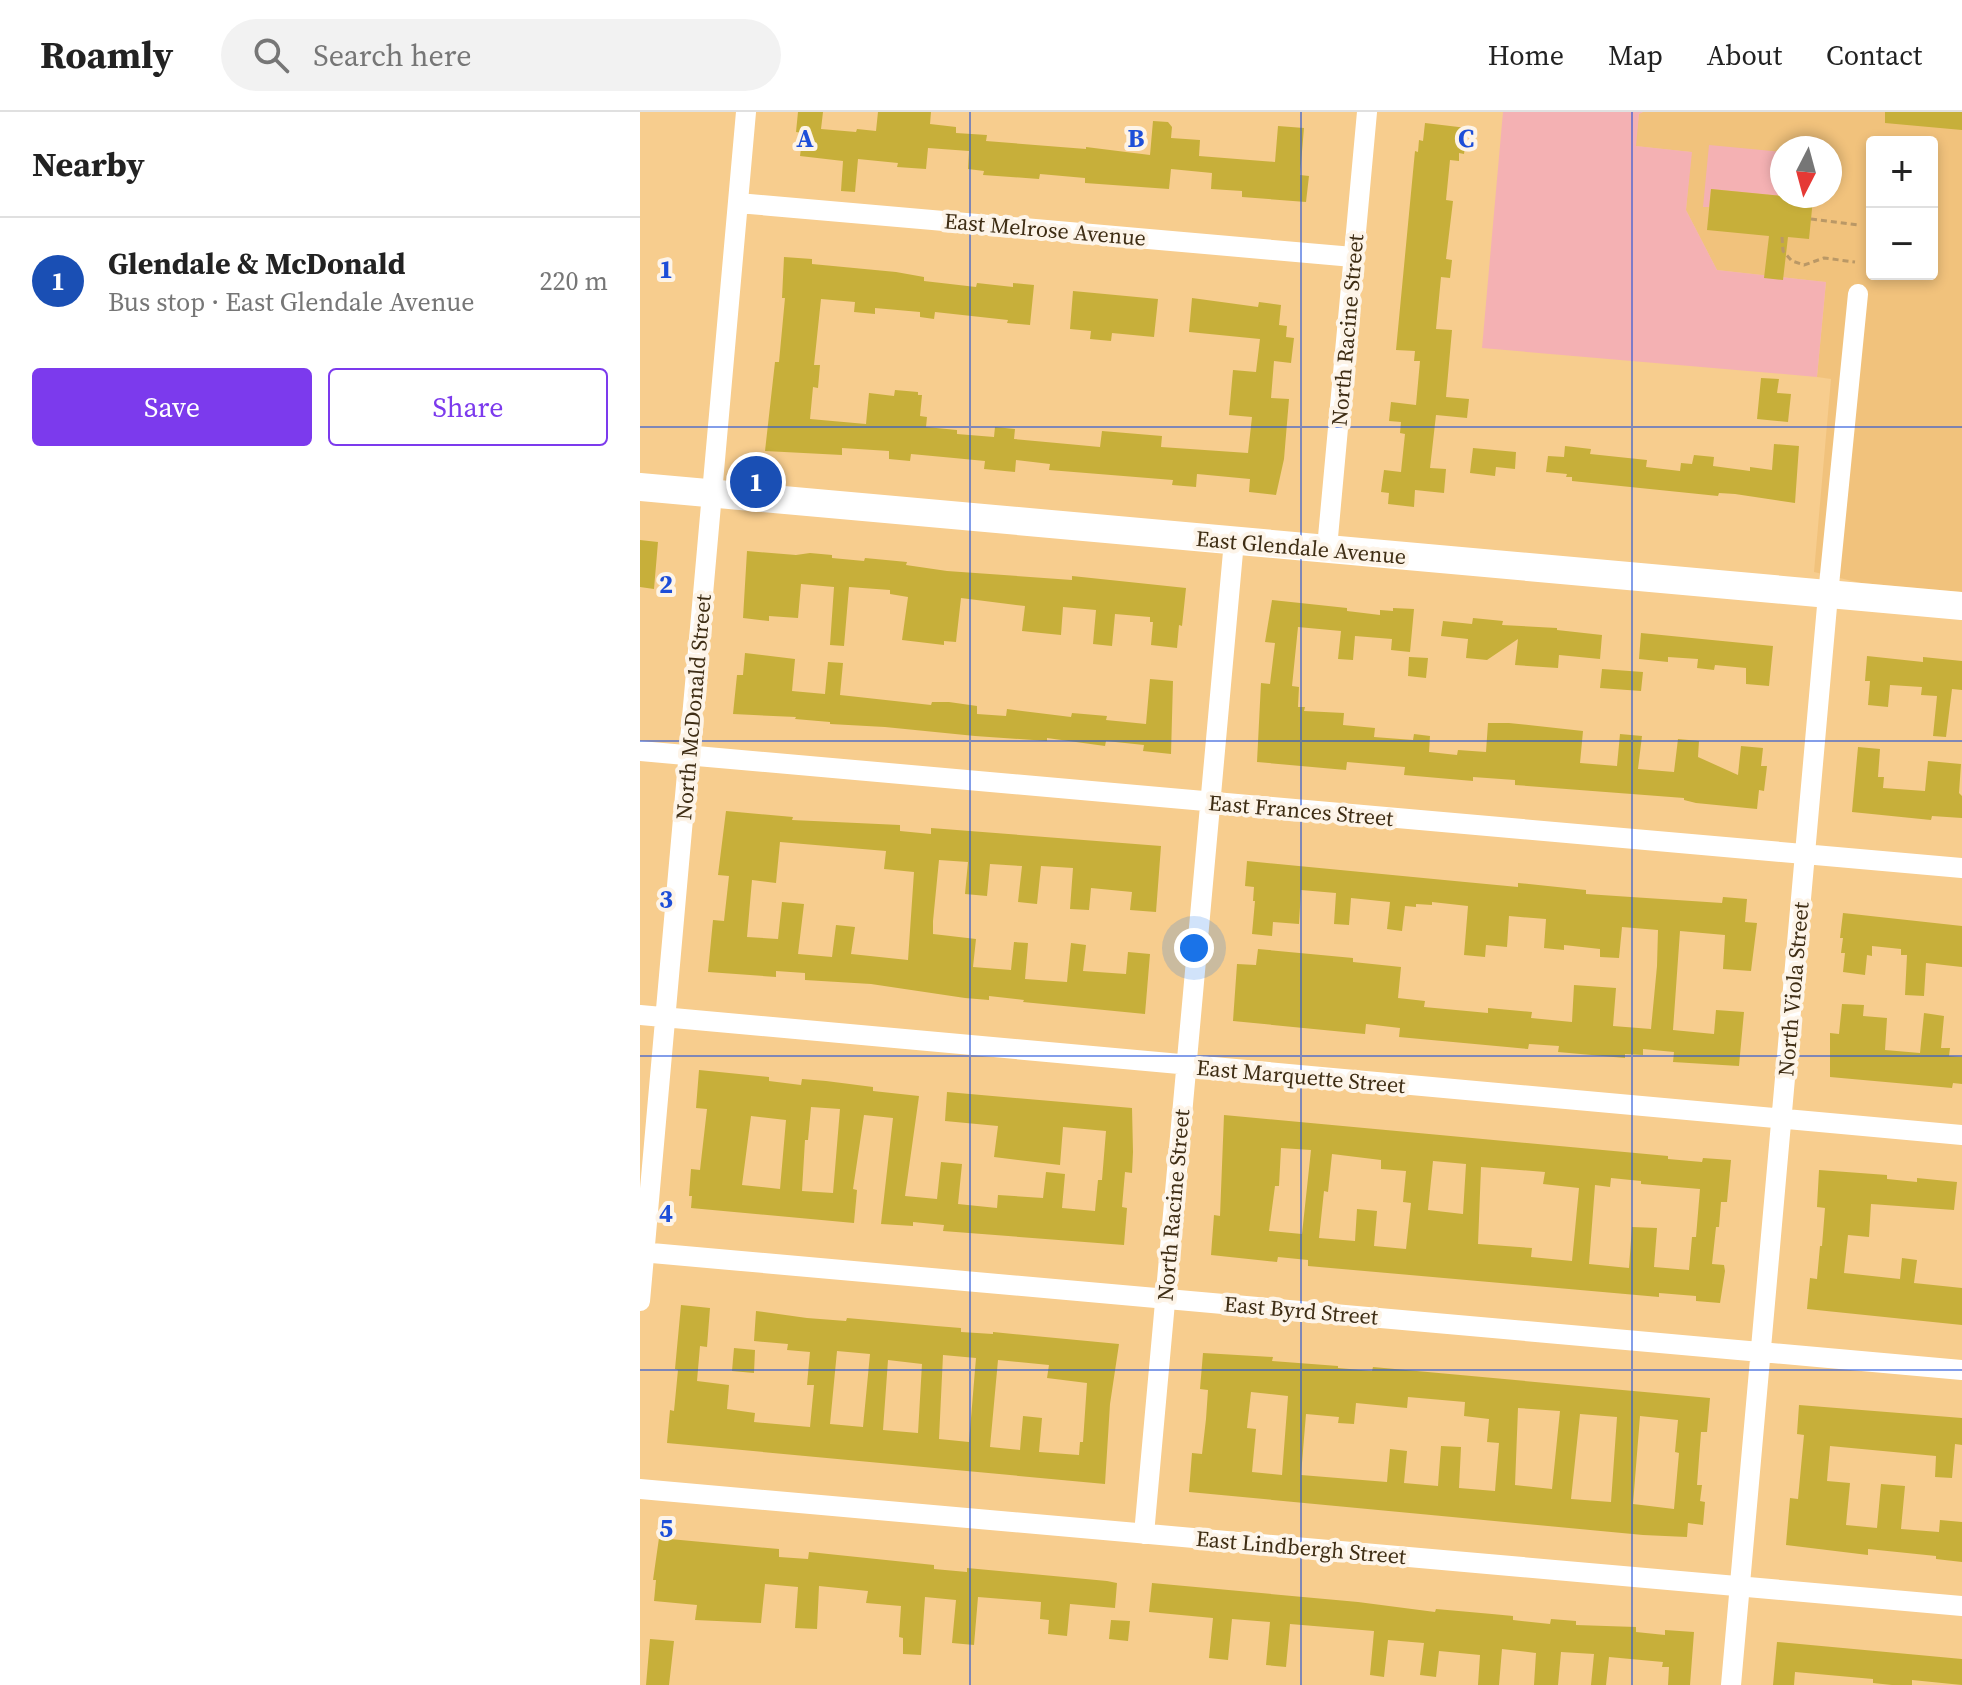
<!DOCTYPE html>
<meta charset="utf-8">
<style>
body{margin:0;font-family:"Source Serif 4",serif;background:#f2f2f2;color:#222}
.controls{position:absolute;right:24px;top:24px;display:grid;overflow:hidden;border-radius:8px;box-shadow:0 4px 12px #0003}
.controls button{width:72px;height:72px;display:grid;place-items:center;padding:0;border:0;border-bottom:2px solid #e0e0e0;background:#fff;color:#222;font:40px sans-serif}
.compass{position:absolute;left:1130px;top:24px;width:72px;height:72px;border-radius:50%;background:#fff;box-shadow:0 4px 12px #0003;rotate:186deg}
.you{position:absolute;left:554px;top:836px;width:28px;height:28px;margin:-20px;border:6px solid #fff;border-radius:50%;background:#1a73e8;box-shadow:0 0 0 12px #1a73e833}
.badge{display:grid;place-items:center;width:52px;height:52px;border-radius:50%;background:#7c3aed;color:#fff;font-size:26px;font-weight:700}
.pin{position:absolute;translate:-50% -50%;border:4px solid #fff;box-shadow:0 2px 8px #0006}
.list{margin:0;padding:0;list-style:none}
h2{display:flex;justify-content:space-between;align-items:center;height:104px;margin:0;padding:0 32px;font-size:34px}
h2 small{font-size:26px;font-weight:400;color:#767676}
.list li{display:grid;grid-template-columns:52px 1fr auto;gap:24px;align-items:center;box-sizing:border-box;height:128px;padding:0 32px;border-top:2px solid #e0e0e0}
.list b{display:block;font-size:30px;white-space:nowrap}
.list p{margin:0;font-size:26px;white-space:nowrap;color:#767676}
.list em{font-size:26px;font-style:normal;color:#767676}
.actions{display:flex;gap:16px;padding:24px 32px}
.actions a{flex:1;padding:18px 0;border:2px solid #7c3aed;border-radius:8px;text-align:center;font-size:28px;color:#7c3aed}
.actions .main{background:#7c3aed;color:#fff}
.icon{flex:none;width:44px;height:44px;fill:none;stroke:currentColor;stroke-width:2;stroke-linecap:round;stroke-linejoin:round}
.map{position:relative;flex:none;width:1322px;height:1573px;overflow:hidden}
header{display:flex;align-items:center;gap:48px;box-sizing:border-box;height:112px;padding:0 40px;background:#fff;border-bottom:2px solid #e0e0e0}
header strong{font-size:38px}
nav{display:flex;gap:44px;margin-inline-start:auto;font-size:28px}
.search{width:560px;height:72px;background:#f2f2f2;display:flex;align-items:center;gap:20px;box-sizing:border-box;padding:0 28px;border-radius:44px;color:#767676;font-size:30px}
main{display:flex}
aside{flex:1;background:#fff}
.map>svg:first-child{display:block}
.built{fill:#f1c27c;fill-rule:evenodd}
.green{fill:#f4b1b3}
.building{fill:#c7af3a;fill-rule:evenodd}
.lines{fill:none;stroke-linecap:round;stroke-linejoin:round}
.path{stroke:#ba9866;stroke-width:3;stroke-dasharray:6 4;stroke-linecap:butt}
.street{stroke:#fff;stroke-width:20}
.secondary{stroke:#fff;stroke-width:28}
.grid{fill:none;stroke:#1d4ed8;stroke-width:2;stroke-opacity:0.55}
.labels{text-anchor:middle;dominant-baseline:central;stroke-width:8;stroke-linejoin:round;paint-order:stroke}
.street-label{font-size:22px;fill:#3e2d14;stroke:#fdf4e8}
.grid-label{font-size:26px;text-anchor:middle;font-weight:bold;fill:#1d4ed8;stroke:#fdf4e8;stroke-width:8;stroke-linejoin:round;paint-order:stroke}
</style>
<header>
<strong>Roamly</strong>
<div class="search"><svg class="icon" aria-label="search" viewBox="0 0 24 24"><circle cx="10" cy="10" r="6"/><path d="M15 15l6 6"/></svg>Search here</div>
<nav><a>Home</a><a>Map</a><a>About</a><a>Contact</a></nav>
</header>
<main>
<aside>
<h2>Nearby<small></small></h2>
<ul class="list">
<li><span class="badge" style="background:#1a4fb4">1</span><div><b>Glendale &amp; McDonald</b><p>Bus stop · East Glendale Avenue</p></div><em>220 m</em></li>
</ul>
<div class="actions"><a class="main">Save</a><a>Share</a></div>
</aside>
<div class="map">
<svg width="1322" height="1573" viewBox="0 0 1322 1573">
<rect width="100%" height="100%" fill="#f7cd8e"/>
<!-- built -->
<path class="built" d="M1003,0H1322V480L1221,471L1174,460L1191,267L1177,265L1186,170L1077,158L1046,98L1051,40L995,34L999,2ZM1232,30H1292V162H1232ZM1142,36H1190V84H1142Z"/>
<!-- green -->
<path class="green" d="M863,0H1003L999,2L996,34L1052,40L1046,98L1077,158L1186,170L1177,265L842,236Z
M1069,33L1142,40V84L1071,77L1069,95H1063Z"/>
<!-- building -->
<path class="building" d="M158,0H183L181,17L216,20L217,17L236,19L238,0H291L290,12L316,15V21L347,23L346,29L446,37V35L510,43L513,9L528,10L532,15L531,26L560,28L559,44L635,50L638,14L664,16L660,63L669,64L666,90L602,85V79L571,77L572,61L531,57L529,77L445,71V66L400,62L399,67L343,63L344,59L328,57L329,39L288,36L286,57L257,55L258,51L218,47L215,80L201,79L203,49L160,44L163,21L156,20Z
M1245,0H1322V18L1245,11Z
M785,11L827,16L824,42L819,41V49L810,48L806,88L813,89L806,147L812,148L810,166L801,165L796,217L812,218L806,285L829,287L827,306L796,303L790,356L806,357L804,381L775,378L774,395L748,392L749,381L741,380L744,358L761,360L765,322L760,321L761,310L749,309L751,290L776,293L780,249H774L775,239L756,238L775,39L778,40L779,28L783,29Z
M1071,77L1173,87L1169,127L1148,125L1143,168L1124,166L1129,124L1067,118Z
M144,145L172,147V152L256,160L284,165V169L336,175L337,171L373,175V171L394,173L390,213L367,211L368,208L295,200L294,207L280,205V200L235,196V202L214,200L215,190L181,187L174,253H180L178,276L173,275L170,307L226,312L229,281L254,284L255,278L278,280V283H282L280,304L287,305L286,315L317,318V322L354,325L355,315L375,317L374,327L460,335L462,319L522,324L521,335L608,341L612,305L589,303L593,258L616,260L620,227L549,220L552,186L618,195L619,190L641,193L639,213L647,214L646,225L654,226L651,251L634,249L631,286L649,287L644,347L636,383L609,380L610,367L557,362L556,375L532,373L533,368L409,358L410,352L376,348L375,360L344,357L345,349L314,346L271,342L270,349L249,347V339L202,336V343L125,339L135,250H139L145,186H142Z
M433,179L518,187L514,225L472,221L471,229L450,227L451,219L430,217Z
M1121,266L1139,267L1137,281L1151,282L1148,310L1117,307Z
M1134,332L1159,334L1155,391L1095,382L1079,381L1078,384L932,369V365H926L927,362L906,360L908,344L924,345L925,334L951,337L950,342L1007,348L1006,355L1040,359L1041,351L1052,352L1054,343L1074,345L1073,354L1110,359V355L1132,358Z
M833,336L876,340L875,357L856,355L855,364L830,361Z
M0,428L18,430L14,477L0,475Z
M107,439L156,443L170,441L192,443V446L224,449L225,446L267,450L266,453L307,459L432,468V464L546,476L542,514L539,513L537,536L511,533L513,510H510V505L475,502L472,534L453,532L456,498L423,495L421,523L401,521L382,519L385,494L321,486L316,530L304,529V533L262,528L268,485L250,482V478L209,475L204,534L190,533L194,475L161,472L158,506L129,504V509L103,506Z
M632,488L707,496V499L740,503V498L753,499V496L774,497L770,540L751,538L752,527L715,524L713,548L698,547L701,519L658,515L652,574L659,575L658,595H665L664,599L704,601L703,613L735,616L734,625L773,628L774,622L790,624L789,640L817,643L818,638L846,640L848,611H869L943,619L940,651L977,654L980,622L1002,624L998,657L1034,660L1038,627L1059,629L1058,645L1098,663L1101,634L1123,636L1121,654H1127L1124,679L1119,678L1117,697L1056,691L1044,688V686L875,673V668L833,665V669L764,663L765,655L707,650L706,658L617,650L621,571L630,572L635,531L625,530Z
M833,506L863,509L862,513L917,516V518L962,523L960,547L919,543L918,556L875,553L878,527L847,548L826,546L828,527L801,524L803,509L832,512Z
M1001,521L1133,534L1129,574L1106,572V556L1075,553L1074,558L1057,556L1058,547L1028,545V550L999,547Z
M105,541L155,547L152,579L185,582L188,550L203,551L200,583L291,593L292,590H309L337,594V602L366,604L367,597L431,605L432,601L467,604L466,608L506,612L510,567L533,569L531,642L503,639L504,633L466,629L465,634L407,626V629L335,624L245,615L190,612V610L155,607L156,605L93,602L97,563H103Z
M1227,544L1283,550V545L1322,549V578L1312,577L1306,625L1293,624L1297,584L1281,583L1282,575L1250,573L1248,595L1228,593L1230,569H1225Z
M769,545L788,546L786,566L768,564Z
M962,557L1003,560L1001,579L960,576Z
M1218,635L1240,637L1238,665H1244L1243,676L1285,679L1288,649L1321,652L1319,681L1322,684V706L1292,704L1291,708L1212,700Z
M86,699L153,705L152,708L260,713V719L291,722V716L521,734L516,800L490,798L492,780L451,776L449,798L430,797L433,756L401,754L397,792L378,790L382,754L350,752L347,784L325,782L328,750L299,748L293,809V822L336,827L333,855L371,858L374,830L388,831L385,867L427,870L431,831L446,833L443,859L486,862L488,840L510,842L505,902L383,890L384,888L349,884V888L325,886L231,872L165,868V861L136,859V865L68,860L73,808L84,809L89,764L78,763ZM140,730L246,739L244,757L274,760L268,848L211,842L215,815L196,813L192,845L158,842L164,792L142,790L138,827L107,825L112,768L136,771Z
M607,749L825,770L878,775V771L946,778V782L976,784L1082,791L1083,785L1107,787L1105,810L1117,811L1111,859L1083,857L1085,823L1040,819L1033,918L1074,922L1076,898L1104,900L1099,954L1033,950L1034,940L1003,937V943L985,942V946L918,940L919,934L889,932L888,937L759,925L760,916L726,912L725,922L593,909L597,852L616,853L618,837L713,846V850L761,855L758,886L785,889L784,895L848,901V896L892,900L891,906L932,910L934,873L976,876L973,914L1011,917L1017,854L1018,818L982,815L979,846L960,845V837L924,833V838L904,836L906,807L869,804L867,835L846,833L845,845L824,843L828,794L792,790V793L776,792V795L765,794L762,819L747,817L750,790L711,786L709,813L694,812L696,781L661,778L659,812L633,810L632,824L612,822L615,789H613L614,775L605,774Z
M1203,801L1322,814V855L1286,851L1284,884L1265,883L1267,843H1261V837L1232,834V844L1227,843L1225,863L1203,860L1205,841H1201L1203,826H1200Z
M1202,892L1224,893L1223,904L1247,906L1245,938L1280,941L1284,901L1304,904L1301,936H1310L1309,944L1322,945V972L1313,971L1312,976L1190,965V921L1199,922Z
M59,958L129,965V969L161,973L162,967L186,969L233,975V979L279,984L265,1084L297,1087L301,1050L322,1052L318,1092L357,1096L358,1083L403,1086L406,1060L425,1062L422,1096L455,1099L458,1068H462L466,1019L423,1015L420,1053L354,1045L358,1014L305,1009L307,980L492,996L493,1040L492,1061L485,1060L482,1095L487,1096L484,1133L303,1119L304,1113L273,1110V1114L241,1112L253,1006L224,1003L213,1077L217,1078L214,1111L51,1096L52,1084H49L51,1057L60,1058L67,997L56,996ZM171,995L200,997L193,1081L162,1079L165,1028H168ZM111,1004L146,1008L140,1077L102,1073Z
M584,1003L1028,1044V1047L1062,1050L1063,1046L1091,1048L1087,1090H1081L1079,1115H1076L1072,1152L1084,1153L1085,1159L1080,1191L1056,1189V1184L1019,1181V1185L668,1154V1148L638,1145L637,1150L571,1143L574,1103L580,1104ZM641,1036L671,1038L662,1122L629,1119L635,1074H639ZM692,1042L741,1048V1057L766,1059L763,1090L771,1091L766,1137L734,1134L737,1099L717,1097L715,1129L679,1126L684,1079L688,1080ZM793,1049L826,1052L823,1102L788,1098ZM841,1055L905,1060L903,1072L939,1076L932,1149L891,1145L892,1136L838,1132ZM971,1066L1001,1069V1072L1060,1077L1056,1125H1052L1049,1158L1014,1155L1017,1116L992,1115L989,1156L949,1152L955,1073L970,1075Z
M1179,1058L1247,1063V1067L1277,1070V1066L1317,1070L1314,1098L1231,1092L1229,1125L1208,1123L1204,1161L1260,1167L1262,1146L1277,1148L1274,1171L1322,1176V1213L1167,1197L1170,1166L1177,1167L1180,1134H1182L1185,1096L1177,1095Z
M41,1193L70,1196L67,1235L60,1234L57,1269L89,1273L87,1297L115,1301L114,1310L170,1315L174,1273H167L170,1240L147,1238L148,1232L114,1229L116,1199L167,1206L206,1209L207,1206L296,1214L321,1216V1220L353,1222V1220L479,1232L470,1292L465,1372L27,1331L30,1298L34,1299L38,1258L35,1257ZM197,1239L230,1242L223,1315L190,1312ZM303,1243L336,1246L329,1330L299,1327ZM248,1248L282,1252L278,1321L243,1318ZM358,1248L409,1253L407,1266L447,1271L443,1330H440L439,1343L399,1340L402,1306L383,1304L380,1338L350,1335Z
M94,1236L115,1238L114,1261L92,1259Z
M563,1241L633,1245L632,1249L698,1254V1256L732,1259L733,1255L1070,1286L1067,1320H1061L1057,1373H1062L1060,1389L1065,1390L1063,1413L1048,1411L1047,1425L1003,1423L549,1380L552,1341L562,1342L566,1307L568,1278L560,1277ZM611,1280L648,1284L642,1363L612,1360L616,1317L607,1316ZM768,1285L825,1290L824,1304L849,1307L847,1330L859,1331L855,1379L819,1376L821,1335L801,1334L798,1374L764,1371L767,1339L750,1337L747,1370L661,1363L666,1302L699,1305L698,1311L714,1312L716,1291L767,1296ZM878,1296L920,1299L912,1377L875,1373ZM940,1302L977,1305L971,1390L931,1387ZM1000,1304L1038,1308L1035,1340L1039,1341L1034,1397L993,1392Z
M1159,1293L1322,1306V1333L1315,1332L1312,1366L1295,1365L1296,1344L1190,1334L1187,1369L1210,1371L1206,1413L1237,1416L1241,1372L1265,1374L1261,1417L1299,1420L1300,1408L1322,1410V1450L1296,1447V1444L1228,1437V1443L1146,1433L1150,1386L1158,1387L1164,1323L1157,1322Z
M19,1426L139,1437V1445L168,1447L169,1440L294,1453V1457L327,1460V1456L467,1469L477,1471L475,1496L430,1492L427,1524L408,1522L409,1508L400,1507L401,1490L338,1485L334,1533L312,1531L316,1488L285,1485L281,1543L263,1542V1526L259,1525L261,1494L226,1491L228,1479L179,1474L177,1517L155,1516L158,1475L125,1472L121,1511L55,1508L57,1493L14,1489L16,1468H13Z
M512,1471L718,1490L795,1500L796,1497L852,1502L873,1504V1508L910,1512L911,1507L936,1509V1513L996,1515V1520L1025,1523V1518L1054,1520L1050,1573H1028L1029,1555H1022L1023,1550L969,1545L966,1573H951L954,1542L921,1540L918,1573H894L896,1541L862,1537L859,1573H838L840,1543L799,1539L796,1565L780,1563L784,1531L748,1528L744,1565L730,1563L734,1519L650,1512L646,1555L626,1553L630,1510L592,1507L588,1548L569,1546L573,1506L509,1500Z
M471,1508L490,1509L488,1529L469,1527Z
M10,1527L34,1529L29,1573H6Z
M1137,1530L1322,1547V1573L1272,1568V1573H1252L1233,1571V1567L1155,1560L1154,1573H1133Z"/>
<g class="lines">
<!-- path -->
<path class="path" d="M1171,107L1218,113
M1142,125L1143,139L1152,149L1164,153L1184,146L1215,150"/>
<!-- street -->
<path class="street" d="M98,91L713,145
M687,436L727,0
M0,639L1322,756
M0,903L1322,1023
M0,1140L1322,1258
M0,1189L106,0
M0,1377L1322,1494
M504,1422L594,429
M1091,1573L1188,483L1218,182"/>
<!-- secondary -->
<path class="secondary" d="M0,375L1322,494"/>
</g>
<!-- grid -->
<path class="grid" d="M330,0V1573M661,0V1573M992,0V1573M0,315H1322M0,629H1322M0,944H1322M0,1258H1322"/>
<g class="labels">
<!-- street labels -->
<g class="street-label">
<text transform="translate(405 117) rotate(5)">East Melrose Avenue</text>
<text transform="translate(707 218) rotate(-85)">North Racine Street</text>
<text transform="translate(661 435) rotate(5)">East Glendale Avenue</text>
<text transform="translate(53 595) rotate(-85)">North McDonald Street</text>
<text transform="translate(661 698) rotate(5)">East Frances Street</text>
<text transform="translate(1153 877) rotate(-85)">North Viola Street</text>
<text transform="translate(661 964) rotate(5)">East Marquette Street</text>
<text transform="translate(533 1093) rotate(-85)">North Racine Street</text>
<text transform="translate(661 1198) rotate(5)">East Byrd Street</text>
<text transform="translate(661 1435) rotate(5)">East Lindbergh Street</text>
</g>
</g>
<g class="grid-label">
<text x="165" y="35">A</text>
<text x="496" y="35">B</text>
<text x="826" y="35">C</text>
<text x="26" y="166">1</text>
<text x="26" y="481">2</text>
<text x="26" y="796">3</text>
<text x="26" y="1110">4</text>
<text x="26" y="1425">5</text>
</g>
</svg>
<div class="controls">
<button>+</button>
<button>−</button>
</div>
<svg class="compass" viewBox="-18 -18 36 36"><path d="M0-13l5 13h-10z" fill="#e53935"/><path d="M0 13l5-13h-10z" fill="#767676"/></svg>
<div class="you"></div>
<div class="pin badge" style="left:116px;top:370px;background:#1a4fb4">1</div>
</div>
</main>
